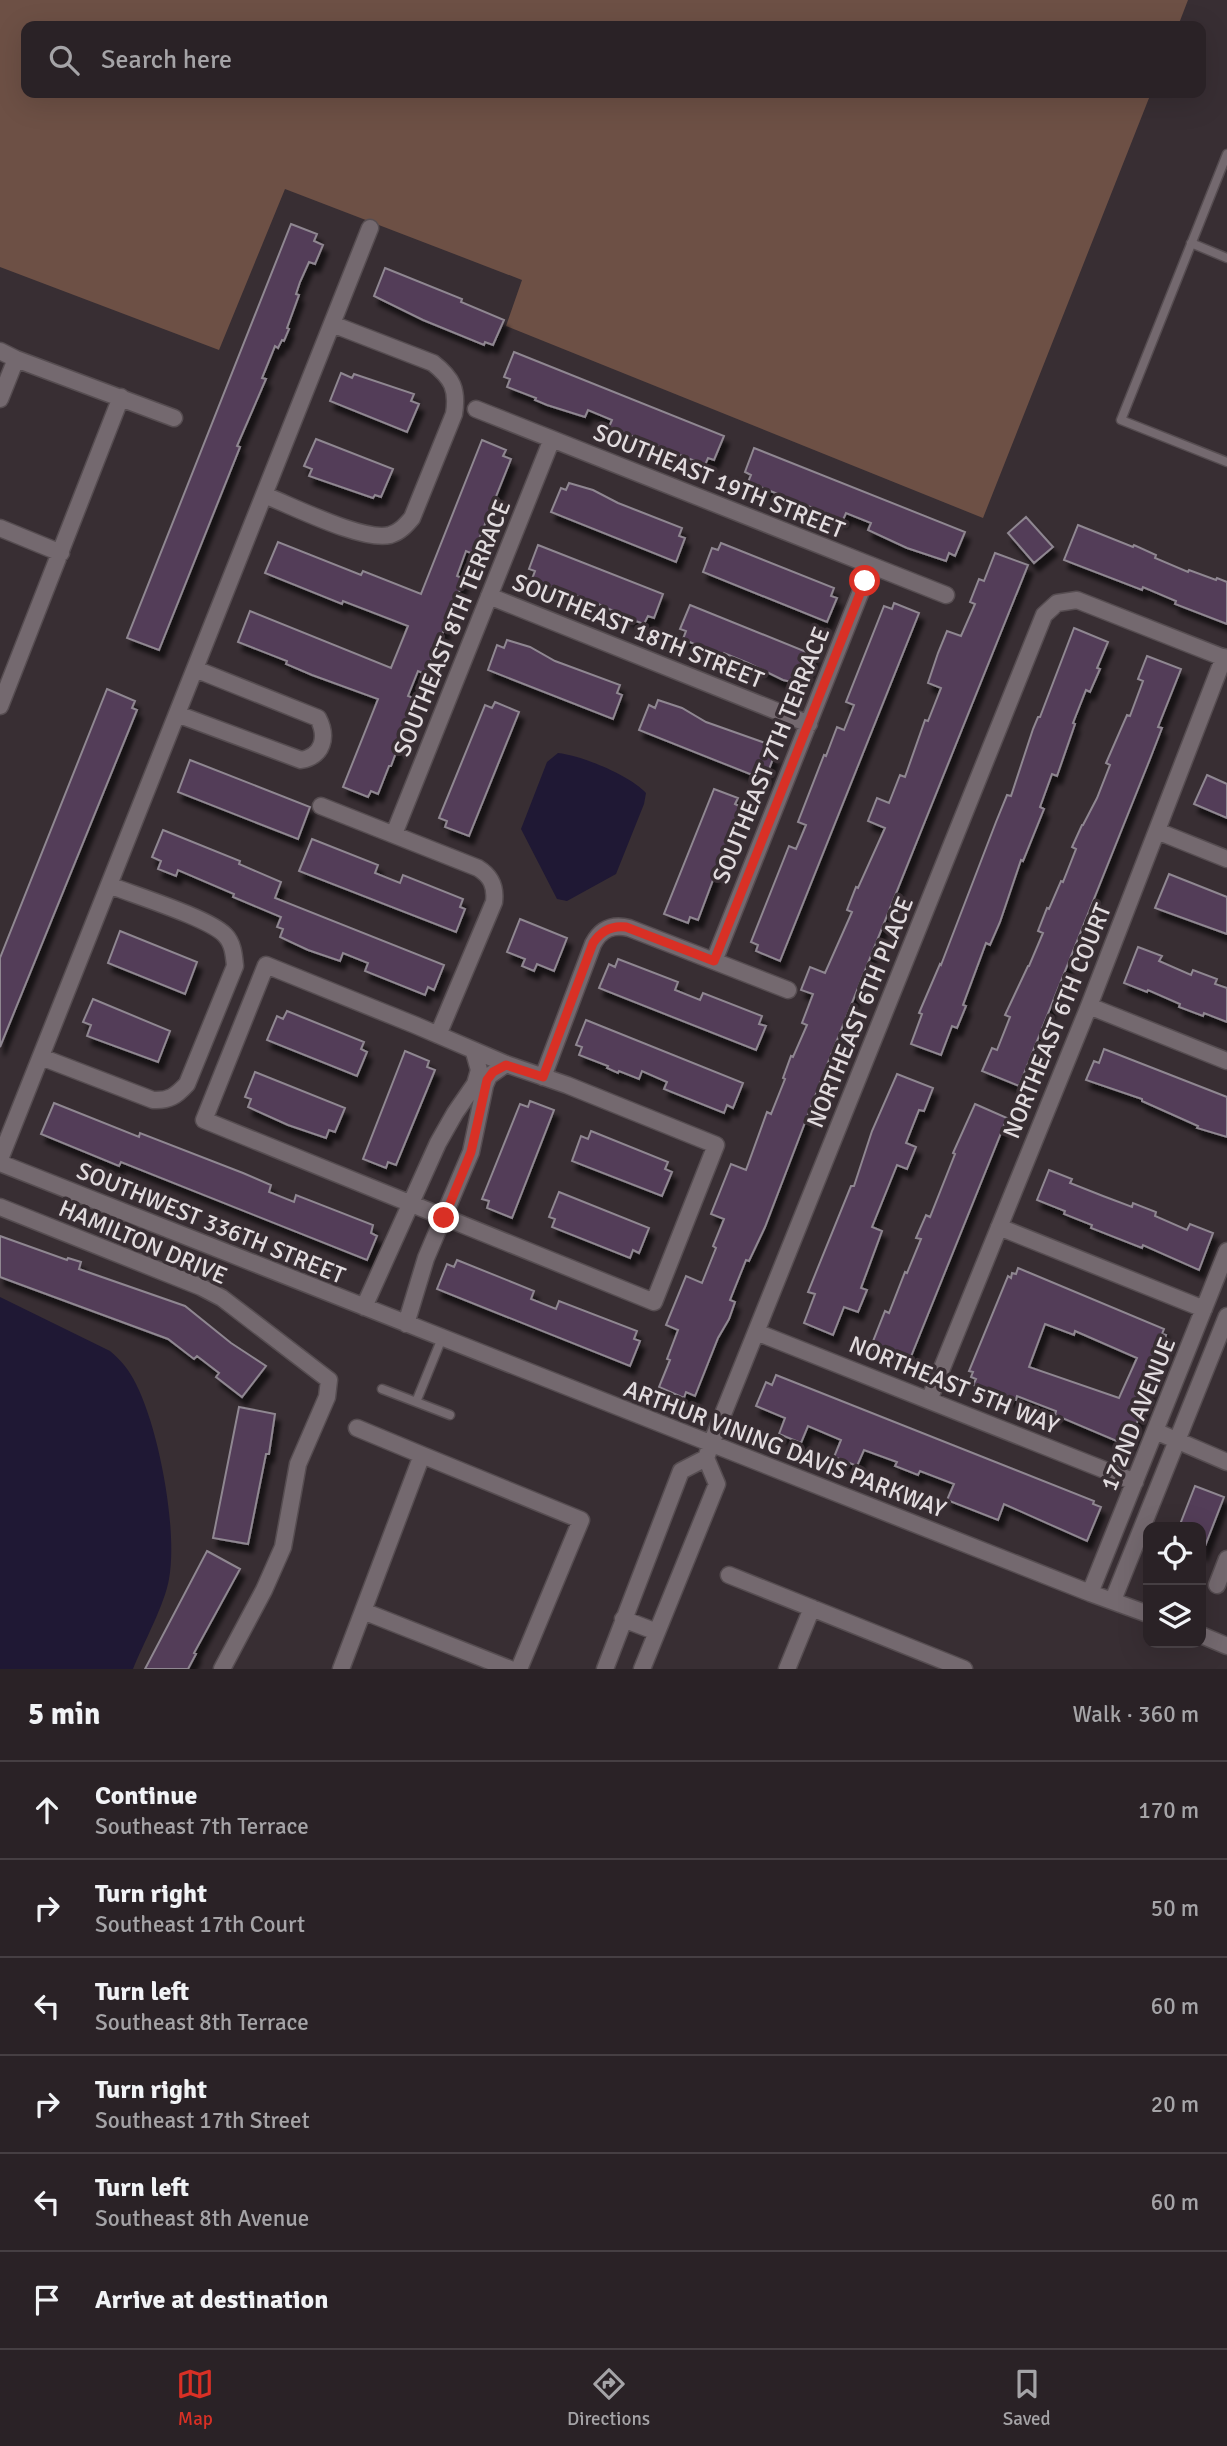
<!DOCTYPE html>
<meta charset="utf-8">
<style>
body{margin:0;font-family:Signika,sans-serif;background:#362f32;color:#f1f3f6}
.controls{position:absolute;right:21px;bottom:21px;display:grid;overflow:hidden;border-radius:14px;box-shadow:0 7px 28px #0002}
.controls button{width:63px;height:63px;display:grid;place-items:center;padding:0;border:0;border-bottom:2px solid #463f43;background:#2a2226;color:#f1f3f6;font:35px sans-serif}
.stop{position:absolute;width:21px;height:21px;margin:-16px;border:5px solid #d93025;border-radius:50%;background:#fff}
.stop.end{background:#d93025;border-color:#fff;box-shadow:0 2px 7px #0008}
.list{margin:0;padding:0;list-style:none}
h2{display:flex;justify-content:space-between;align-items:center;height:91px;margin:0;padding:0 28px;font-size:30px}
h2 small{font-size:23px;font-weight:400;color:#a5a4a7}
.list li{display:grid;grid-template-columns:46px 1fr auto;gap:21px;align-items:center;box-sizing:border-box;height:98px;padding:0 28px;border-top:2px solid #463f43}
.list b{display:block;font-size:26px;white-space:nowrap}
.list p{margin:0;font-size:23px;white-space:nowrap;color:#a5a4a7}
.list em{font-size:23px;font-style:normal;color:#a5a4a7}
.icon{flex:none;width:38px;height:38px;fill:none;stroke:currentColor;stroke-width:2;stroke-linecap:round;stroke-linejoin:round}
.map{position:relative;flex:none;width:1227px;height:1669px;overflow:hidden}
.search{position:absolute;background:#2a2226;box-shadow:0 7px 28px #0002;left:21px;right:21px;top:21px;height:77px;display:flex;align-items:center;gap:18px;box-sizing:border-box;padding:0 24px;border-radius:14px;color:#a5a4a7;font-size:26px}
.sheet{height:679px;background:#2a2226}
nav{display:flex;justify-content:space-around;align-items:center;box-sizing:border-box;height:98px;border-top:2px solid #463f43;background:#2a2226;font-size:19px;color:#a5a4a7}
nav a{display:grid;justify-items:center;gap:4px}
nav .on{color:#d93025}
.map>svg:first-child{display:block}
.green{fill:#6d5045}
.water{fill:#1f1834}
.building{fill:#533d58;stroke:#8f8791;stroke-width:2;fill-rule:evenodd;filter:url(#shadow)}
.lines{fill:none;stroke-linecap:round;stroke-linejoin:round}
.lane-casing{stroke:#564d51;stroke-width:11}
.street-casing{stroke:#564d51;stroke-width:19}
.lane{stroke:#74696f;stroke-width:8}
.street{stroke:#74696f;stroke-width:16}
.route{stroke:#d93025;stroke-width:9}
.labels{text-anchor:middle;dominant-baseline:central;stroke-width:7;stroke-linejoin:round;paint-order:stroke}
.street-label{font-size:24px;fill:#e2dcdf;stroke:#382e33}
</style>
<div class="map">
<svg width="1227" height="1669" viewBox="0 0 1227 1669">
<defs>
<filter id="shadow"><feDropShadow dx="4.5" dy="8" stdDeviation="2" flood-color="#0009"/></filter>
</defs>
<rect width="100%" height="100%" fill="#382e33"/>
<!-- green -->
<path class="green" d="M0,0H1188L1178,26H26V93H1151L983,518L506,326L522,280L285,189L219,350L0,267Z"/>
<!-- water -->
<path class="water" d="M558,753C583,756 629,775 646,793L644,804L616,874L567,901L557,899L521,829L547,762Z
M0,1297L110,1351C121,1360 130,1371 136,1384C159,1429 178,1530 169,1579C165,1604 143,1644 133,1669H0Z"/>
<!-- building -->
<path class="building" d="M291,224L317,234L314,241L323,245L315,264L309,262L300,282L296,294L299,295L287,328L289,329L284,341L282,340L278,348L275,346L262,378L266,379L237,446L240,447L159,650L127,638Z
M385,268L462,299L461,302L504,320L493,345L485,342L484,345L423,320L374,296Z
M514,352L724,436L714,460L708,458L705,465L609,427L612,420L588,410L585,417L547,405L535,400L536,398L507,387L510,379L504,377Z
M341,373L352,378L354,374L414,394L411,401L419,404L407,432L330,401Z
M316,439L393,469L381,497L375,495L373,498L309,476L312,469L304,466Z
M482,440L506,450L503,456L511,459L473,554L466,551L457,576L464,579L438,645L425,674L418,671L408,696L416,699L391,766H389L378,794L371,791L368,797L343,787L378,699L312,675L286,664L287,661L238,642L250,611L391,668L408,626L343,601L342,604L265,573L278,542L361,575L363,571L421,594Z
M754,448L965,532L955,556L949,553L946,561L907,548L868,530L871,523L846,513L843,520L748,482L751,475L745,472Z
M569,483L593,490L618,503L682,528L679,536L685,538L676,562L551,512L561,488L566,490Z
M1026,517L1053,547L1034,563L1008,533Z
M1078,525L1133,547L1134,545L1156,555L1155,558L1188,572L1189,570L1216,580L1217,578L1227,582V624L1175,604L1176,601L1143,587L1142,590L1064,560Z
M721,543L834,588L831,596L837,598L827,622L703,572L712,548L718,550Z
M538,545L663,594L654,618L648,616L644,624L633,620L596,603L572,594L571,596L532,579L535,571L529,569Z
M995,553L1028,565L827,1065L765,1227L749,1261L746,1260L730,1300L735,1302L729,1319L718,1338L695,1396L686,1392L684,1398L659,1387L670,1360L667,1359L678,1330L666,1325L686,1276L702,1283L716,1248L713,1246L724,1219L711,1214L731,1164L746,1170L767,1112L771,1114L785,1079L783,1078L791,1056L793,1057L807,1025L802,1023L813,994L801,990L810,967L825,973L852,912L847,910L856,887L858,888L885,828L868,821L877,798L889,803L900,775L905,777L925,720L928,721L941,688L928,683L938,653L947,631L961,636L975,604L970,602L979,579L984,581Z
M894,603L919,613L780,961L756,951L758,945L751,942L789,846L796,849L806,825L798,822L824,755L826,756L837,727L844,730L854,705L846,702L884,606L892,609Z
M690,605L814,655L805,678L798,676L796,683L783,680L748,663L724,653L723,657L683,639L686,631L680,629Z
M1074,628L1108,642L1097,668L1100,669L1090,692L1086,690L1073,723L1075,724L1057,776L1052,774L1040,807L1044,809L1023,861L1021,860L1000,922L990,945L986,943L963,1005L966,1006L957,1028L952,1026L941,1055L911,1044L922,1014L919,1013L940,964L941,965L996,822L1007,795L1011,796L1033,729L1038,717H1040Z
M507,640L530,647L555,661L620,685L617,693L622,695L613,719L488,670L497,645L504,648Z
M1147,656L1181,669L1158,727L1162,728L1150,759L1019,1086L982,1071L992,1048L997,1050L1010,1017L1005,1015L1028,966H1029L1043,933L1038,931L1047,908L1049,909L1061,881L1063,882L1076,849L1072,847L1082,825H1083L1097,798L1110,765L1106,763L1127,715L1130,716L1143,681L1138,679Z
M107,689L135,701L132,708L137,710L0,1047V958Z
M658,700L682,708L706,722L771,745L768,753L774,756L765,780L639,730L649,705L655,708Z
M495,702L519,712L469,836L445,827L447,821L439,818L485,705L492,708Z
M190,760L310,807L298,839L178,792Z
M1207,775L1227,784V818L1194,804Z
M714,789L738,798L735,804L743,808L741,819L728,848L722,856L698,920L690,917L688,923L664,914Z
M163,830L240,861L239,864L281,882L275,898L444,965L434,990L428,987L425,995L365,971L368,963L343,953L340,961L308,950L280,937L283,929L277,927L281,917L233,897L234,894L178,870L176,876L158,869L161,861L152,857Z
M312,839L378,865L375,873L400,883L403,875L463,899L460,907L465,909L456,932L299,871Z
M1169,874L1227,897V934L1155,908Z
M520,919L567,938L554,971L537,964L534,971L522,966L525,959L507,952Z
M120,931L197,962L185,994L108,963Z
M1138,947L1162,956L1159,961L1191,975L1193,970L1217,979L1215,984L1227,988V1022L1204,1013L1203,1016L1179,1007L1180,1004L1148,990L1147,992L1124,983Z
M618,959L678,982L675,990L700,1000L703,993L762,1016L759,1024L766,1026L756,1050L599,988L609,964L615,967Z
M93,999L170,1031L158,1062L87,1036L91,1025L83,1022Z
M287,1011L364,1042L361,1049L367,1052L357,1076L267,1040L277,1016L283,1019Z
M586,1020L743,1083L733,1108L727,1105L724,1113L664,1089L667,1082L642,1071L639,1079L619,1071L618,1073L607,1068L608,1066L579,1055L582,1047L576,1045Z
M1104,1049L1227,1097V1137L1197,1128L1198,1126L1142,1101V1099L1086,1080L1094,1061L1099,1063Z
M405,1051L429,1061L427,1067L435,1070L396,1165L388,1162L386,1168L363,1159Z
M255,1072L345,1108L335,1132L329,1130L326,1138L288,1125L248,1107L251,1099L245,1097Z
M897,1074L933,1088L924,1111L919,1110L906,1143L916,1147L907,1169L897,1165L872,1227L882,1231L861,1288L867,1290L858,1312L844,1307L833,1335L804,1323L815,1294L808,1292L851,1186H854L872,1131Z
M530,1101L554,1110L512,1218L487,1208L489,1201L482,1199L520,1104L528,1107Z
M54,1103L139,1137L140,1133L243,1173L271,1185L269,1192L294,1202L296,1195L373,1225L371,1233L377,1236L367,1260L121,1162L119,1166L41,1134Z
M975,1104L1007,1118L908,1364L870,1349L885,1311L889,1313L905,1272L907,1273L921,1239L916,1238L926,1215L930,1217L955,1154L953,1153Z
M591,1131L668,1162L665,1169L672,1172L662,1196L572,1161L581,1136L588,1139Z
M1049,1170L1072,1179L1070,1183L1103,1196L1132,1207L1133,1203L1156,1212L1155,1216L1187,1230L1190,1224L1213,1233L1199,1270L1143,1245L1142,1248L1091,1228L1092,1225L1064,1214L1065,1211L1037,1200Z
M559,1192L649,1228L639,1253L633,1250L630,1258L552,1227L555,1219L549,1217Z
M0,1236L67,1260L68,1258L81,1262L79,1269L185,1306L231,1343L266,1366L242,1397L216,1377L219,1373L197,1356L194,1359L168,1339L0,1277Z
M457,1260L534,1291L531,1299L556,1309L559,1301L637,1331L634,1339L640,1341L630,1366L437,1289L447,1264L454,1267Z
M1018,1268L1164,1329L1162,1334L1166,1335L1165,1339L1168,1340L1130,1441L1121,1438L1119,1442L1055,1415L1056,1411L1017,1396L1016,1400L973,1385L976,1379L971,1377L973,1372L969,1371L1008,1276L1011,1278L1012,1273L1016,1274ZM1045,1324L1074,1335L1075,1331L1137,1358L1119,1398L1029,1367Z
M776,1375L1094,1501L1093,1504L1101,1507L1087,1541L1004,1504L998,1520L947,1500L954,1484L920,1471L918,1475L895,1466L897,1462L864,1450L857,1466L834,1457L841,1440L808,1426L801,1443L779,1434L785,1418L756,1406L766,1382L772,1385Z
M239,1407L275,1414L269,1454H266L248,1544L213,1538Z
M1195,1486L1224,1497L1202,1554L1201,1527H1179Z
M207,1551L240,1569L194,1653L196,1654L188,1669H145Z"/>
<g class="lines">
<defs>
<path id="lane" d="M1227,154L1121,420L1227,462
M1191,243L1227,258
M442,1338L416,1402L450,1415
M382,1389L416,1402"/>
<path id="street" d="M0,351L16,359L174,418
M0,399L16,359
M476,409L946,595
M264,495C293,506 363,542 390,535C400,532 406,525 412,518L454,414C458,389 452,378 433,363L332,324
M0,528L61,553
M489,596L809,724
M0,706L121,397
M177,714L301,760C323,756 328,737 318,718L195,669
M321,806L478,868C491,876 496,886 494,902L438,1035
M1157,831L1227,859
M394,834L552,439
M714,961L871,566
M266,965L415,1025L506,1064L567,1085L716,1145L654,1302L204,1120Z
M1089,1006L1227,1061
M41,1057L153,1100C169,1101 176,1096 187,1084L235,966C234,955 233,943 225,935C209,918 134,895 109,885
M543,1077L593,944C601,929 613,924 629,928L788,990
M0,1159L370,228
M0,1163L1090,1593L1148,1614
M0,1207L201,1287L222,1298L329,1380L327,1397L298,1464L283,1547L264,1590L222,1669
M999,1227L1204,1309
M364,1307L438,1143L455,1113L475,1084L479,1070L474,1052
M406,1324L426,1258L471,1152L485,1085L489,1076L506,1064
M756,1332L1135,1482
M929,1400L1089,1006L1224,657
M357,1428L422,1455
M1155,1431L1227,1462
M729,1575L964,1669
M1217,1585L1227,1559
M1090,1593L1227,1251
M1113,1600L1227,1316
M363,1611L422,1455L581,1520L519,1669
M623,1619L657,1632
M1201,1635L1227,1646
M341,1669L363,1611L510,1669
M605,1669L681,1471L706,1458
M642,1669L717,1484L706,1458L711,1444L1044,615L1057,603L1077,600L1227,659
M787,1669L812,1608"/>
</defs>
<!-- lane casing -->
<use href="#lane" class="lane-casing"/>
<!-- street casing -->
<use href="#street" class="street-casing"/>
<!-- lane -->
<use href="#lane" class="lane"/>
<!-- street -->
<use href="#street" class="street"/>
</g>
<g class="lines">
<!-- route -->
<path class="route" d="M444,1218L471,1152L487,1080L493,1072L506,1065L543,1077L593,943C601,931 611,925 626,927L714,961L865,581"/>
</g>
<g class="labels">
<!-- street labels -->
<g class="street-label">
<text transform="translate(719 481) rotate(22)">SOUTHEAST 19TH STREET</text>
<text transform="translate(452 628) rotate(-68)">SOUTHEAST 8TH TERRACE</text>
<text transform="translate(638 631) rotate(22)">SOUTHEAST 18TH STREET</text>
<text transform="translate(771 755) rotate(-68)">SOUTHEAST 7TH TERRACE</text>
<text transform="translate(860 1012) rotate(-68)">NORTHEAST 6TH PLACE</text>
<text transform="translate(1057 1021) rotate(-68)">NORTHEAST 6TH COURT</text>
<text transform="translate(211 1223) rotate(22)">SOUTHWEST 336TH STREET</text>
<text transform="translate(143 1242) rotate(23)">HAMILTON DRIVE</text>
<text transform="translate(954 1385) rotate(22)">NORTHEAST 5TH WAY</text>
<text transform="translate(1138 1414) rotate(-68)">172ND AVENUE</text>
<text transform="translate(785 1449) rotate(21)">ARTHUR VINING DAVIS PARKWAY</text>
</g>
</g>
</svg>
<div class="controls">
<button><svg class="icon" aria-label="locate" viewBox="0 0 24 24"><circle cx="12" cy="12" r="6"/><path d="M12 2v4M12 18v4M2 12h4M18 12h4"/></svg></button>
<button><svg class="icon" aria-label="layers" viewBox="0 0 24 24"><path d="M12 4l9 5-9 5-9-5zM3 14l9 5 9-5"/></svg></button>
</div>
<div class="stop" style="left:865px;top:581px"></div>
<div class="stop end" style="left:444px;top:1218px"></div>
<div class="search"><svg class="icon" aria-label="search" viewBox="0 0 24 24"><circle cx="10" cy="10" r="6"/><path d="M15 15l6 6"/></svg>Search here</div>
</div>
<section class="sheet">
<h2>5 min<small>Walk · 360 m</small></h2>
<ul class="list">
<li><svg class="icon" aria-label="ahead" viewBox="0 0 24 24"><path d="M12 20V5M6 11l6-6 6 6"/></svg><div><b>Continue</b><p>Southeast 7th Terrace</p></div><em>170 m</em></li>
<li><svg class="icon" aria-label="right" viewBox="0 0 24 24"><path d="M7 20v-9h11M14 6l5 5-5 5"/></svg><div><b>Turn right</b><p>Southeast 17th Court</p></div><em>50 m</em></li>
<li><svg class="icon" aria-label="left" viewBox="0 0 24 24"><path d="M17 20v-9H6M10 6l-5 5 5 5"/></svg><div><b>Turn left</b><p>Southeast 8th Terrace</p></div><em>60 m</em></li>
<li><svg class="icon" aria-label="right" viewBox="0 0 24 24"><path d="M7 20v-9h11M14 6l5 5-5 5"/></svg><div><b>Turn right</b><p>Southeast 17th Street</p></div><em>20 m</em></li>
<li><svg class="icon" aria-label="left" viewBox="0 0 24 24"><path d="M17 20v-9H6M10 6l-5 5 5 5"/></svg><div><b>Turn left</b><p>Southeast 8th Avenue</p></div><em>60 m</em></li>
<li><svg class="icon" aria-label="arrive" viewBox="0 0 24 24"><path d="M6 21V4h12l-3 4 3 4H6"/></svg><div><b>Arrive at destination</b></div></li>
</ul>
</section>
<nav>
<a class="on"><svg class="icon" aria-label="map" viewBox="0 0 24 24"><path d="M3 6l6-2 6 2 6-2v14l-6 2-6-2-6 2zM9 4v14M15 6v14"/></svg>Map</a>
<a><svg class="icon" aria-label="directions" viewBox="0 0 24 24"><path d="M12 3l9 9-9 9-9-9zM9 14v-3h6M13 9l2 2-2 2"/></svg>Directions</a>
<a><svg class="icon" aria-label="saved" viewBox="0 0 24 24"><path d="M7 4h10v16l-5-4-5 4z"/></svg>Saved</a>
</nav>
